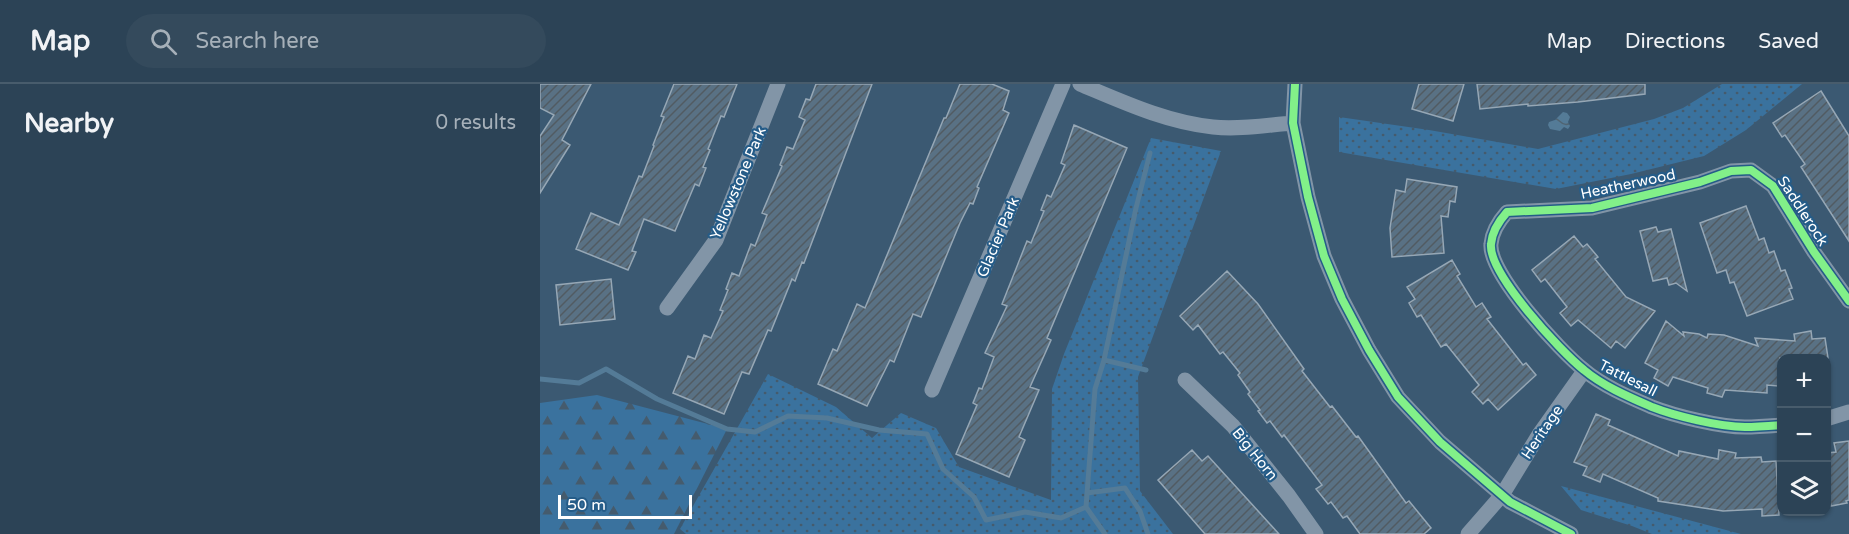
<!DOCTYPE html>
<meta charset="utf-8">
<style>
body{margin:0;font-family:"Varela Round",sans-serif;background:#344a5c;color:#f1f3f6}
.controls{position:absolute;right:18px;bottom:18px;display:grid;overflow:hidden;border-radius:12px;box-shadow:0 2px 4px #0004}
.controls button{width:54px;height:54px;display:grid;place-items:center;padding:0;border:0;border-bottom:2px solid #485c6c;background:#2c4356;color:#f1f3f6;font:30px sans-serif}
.scale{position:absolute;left:18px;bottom:15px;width:134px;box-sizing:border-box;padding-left:6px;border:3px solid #fff;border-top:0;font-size:16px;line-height:21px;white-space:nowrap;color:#fff;-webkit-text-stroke:4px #255c88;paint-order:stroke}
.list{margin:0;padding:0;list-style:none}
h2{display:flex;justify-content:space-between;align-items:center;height:78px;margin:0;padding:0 24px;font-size:26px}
h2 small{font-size:20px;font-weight:400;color:#a6b0b9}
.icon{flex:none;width:33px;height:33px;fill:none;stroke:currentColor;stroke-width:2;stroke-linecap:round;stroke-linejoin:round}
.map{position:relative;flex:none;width:1309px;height:450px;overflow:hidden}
header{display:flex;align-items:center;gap:36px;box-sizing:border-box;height:84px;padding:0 30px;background:#2c4356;border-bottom:2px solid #485c6c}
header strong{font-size:28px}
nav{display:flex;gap:33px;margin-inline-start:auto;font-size:21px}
.search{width:420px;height:54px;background:#344a5c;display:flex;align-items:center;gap:15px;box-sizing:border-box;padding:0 21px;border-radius:33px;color:#a6b0b9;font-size:22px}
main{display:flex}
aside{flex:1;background:#2c4356}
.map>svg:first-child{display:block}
.grass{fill:url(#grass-dots)}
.forest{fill:url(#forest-firs)}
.water{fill:url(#water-waves)}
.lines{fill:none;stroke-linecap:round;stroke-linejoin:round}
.stream{stroke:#547b97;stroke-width:5}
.building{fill:url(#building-hatch);stroke:#96a7b5;stroke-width:1.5}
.street{stroke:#8295a7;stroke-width:15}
.cycleway-casing{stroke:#255c88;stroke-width:11}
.cycleway{stroke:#82f089;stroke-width:8}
.labels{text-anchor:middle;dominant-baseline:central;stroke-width:4.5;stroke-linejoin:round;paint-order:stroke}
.street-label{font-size:15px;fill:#fff;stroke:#255c88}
</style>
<header>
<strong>Map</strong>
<div class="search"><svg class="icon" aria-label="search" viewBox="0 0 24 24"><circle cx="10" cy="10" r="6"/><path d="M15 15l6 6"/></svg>Search here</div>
<nav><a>Map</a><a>Directions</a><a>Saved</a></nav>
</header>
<main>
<aside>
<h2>Nearby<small>0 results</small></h2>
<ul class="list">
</ul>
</aside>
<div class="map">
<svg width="1309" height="450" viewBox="0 0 1309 450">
<defs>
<pattern id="grass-dots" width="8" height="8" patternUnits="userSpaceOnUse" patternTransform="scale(1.5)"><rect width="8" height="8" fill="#3a729e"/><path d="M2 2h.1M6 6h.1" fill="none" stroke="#455b6d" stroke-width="1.8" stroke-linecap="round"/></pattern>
<pattern id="forest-firs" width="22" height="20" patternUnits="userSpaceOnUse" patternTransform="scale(1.5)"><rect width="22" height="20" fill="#3a729e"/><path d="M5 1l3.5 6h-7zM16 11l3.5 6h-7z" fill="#455b6d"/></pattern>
<pattern id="water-waves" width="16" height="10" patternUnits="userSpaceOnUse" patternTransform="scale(1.5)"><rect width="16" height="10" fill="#547b97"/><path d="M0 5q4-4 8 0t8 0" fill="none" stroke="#506472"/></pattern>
<pattern id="building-hatch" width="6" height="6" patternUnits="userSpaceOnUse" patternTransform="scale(1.5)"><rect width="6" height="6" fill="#597184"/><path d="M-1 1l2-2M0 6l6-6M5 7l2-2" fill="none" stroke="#515b62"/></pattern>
</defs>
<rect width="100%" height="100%" fill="#3b5972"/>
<!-- grass -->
<path class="grass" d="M1182,0H1262L1206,46L1164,72L1091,90L1016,105L799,68V33L889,46L998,65L1114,35L1143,24Z
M611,54L681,67L598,293L600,407L633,450H146L140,445L228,290L296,323L332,354L361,329L396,344L419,383L511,416L512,305L524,270Z
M1021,402L1201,450H1112L1092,442L1041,426Z"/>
<!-- forest -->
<path class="forest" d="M57,311L187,345L134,450H0V319Z"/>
<!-- water -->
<path class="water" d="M1023,28L1027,29L1030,33L1028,38L1030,42L1028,45L1024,43L1020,47L1010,45L1008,41L1009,38L1015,36Z"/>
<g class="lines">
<!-- stream -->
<path class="stream" d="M564,276L596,124L610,69
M0,295L39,299L66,285L117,315L187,345L215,348L248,332L287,334L339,346L387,350L403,385L434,413L446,436L485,428L521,434L546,423L555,305L564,276L606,286
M547,409L585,404L600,427L608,450
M546,423L565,450"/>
</g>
<!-- building -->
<path class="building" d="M0,0H51L22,56L30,61L0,109V52L14,31L0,24Z
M134,0H197L184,33L181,32L168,65L170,66L163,83L166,84L159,102L155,100L135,147L104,135L92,167L96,168L88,186L36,165L51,129L79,141L99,92L102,93L114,62L113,61L124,33L121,32Z
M276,0H332L264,179L262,178L255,197L252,195L231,247L228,246L209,290L202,288L184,330L133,309L148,272L155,275L164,251L171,254L183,227L180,226L188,206L186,205L192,189L199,192L211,160L215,162L227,131L222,129L242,82L240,81L247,63L253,65L265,36L259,33L266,15L270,16Z
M420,0H452L469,7L463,26L469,29L437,103L439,104L433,120L430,119L420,139L381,233L373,230L354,278L350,276L327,322L278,300L293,265L297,267L317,220L325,224L404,34H406Z
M879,0H924L913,37L872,25Z
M937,0H1105V10L1038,18L988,22V20L940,25Z
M1281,7L1309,52V157L1261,83L1265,80L1245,51L1242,53L1233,39Z
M534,41L587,64L507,254L511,256L490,303L499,306L479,353L485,356L469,393L416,370L437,321L433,319L439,304L442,305L454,273L445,269L467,222L462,220L487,157L491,159L504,127L501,126L507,111L511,113L525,81L521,79Z
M867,95L917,103L915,118L910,117L908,133L901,132L904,169L852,173L850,144L856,106L865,108Z
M1206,122L1219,156L1224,154L1229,169L1234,167L1241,187L1245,186L1252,204L1249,205L1253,215L1207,232L1194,198L1190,199L1186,186L1177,189L1160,139Z
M1116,143L1118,148L1131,145L1147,207L1136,199L1129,201L1127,194L1113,197L1100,147Z
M1034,152L1043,163L1047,160L1058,173L1055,175L1086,213L1115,227L1085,264L1076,257L1071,264L1038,236L1031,242L1020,229L1027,223L1005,195L1001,198L992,186Z
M912,176L920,190L917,192L936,223L942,219L951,233L947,235L983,281L986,279L996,291L958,326L948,315L943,320L932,308L939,301L906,260L901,263L881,231L877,233L869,219L875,215L867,203Z
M687,187L718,220L764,285L762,287L790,323L792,322L816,353L818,352L866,419L869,417L891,444L884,450H820L807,432L803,434L791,418L788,420L776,405L782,401L744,351L742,353L730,337L727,339L718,327L720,326L708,310L710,308L698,291L700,289L683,268L680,270L658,241L653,246L640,232Z
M71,195L75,235L20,241L16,201Z
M1126,237L1144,252L1143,248L1159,250L1167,254L1168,250L1184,251L1218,262L1215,254L1255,257L1254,250L1271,247L1272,255L1285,254L1288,274H1240L1238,302L1227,301V309L1185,306L1182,313L1167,309L1168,304L1133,293L1128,302L1114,294L1118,286L1105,279Z
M1056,330L1070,336L1068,341L1138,372L1139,367L1178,375L1179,366L1196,369L1195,374L1221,373L1222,378L1236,377L1239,431L1222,432V425L1183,427L1118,417V414L1063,390L1060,398L1043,391L1047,383L1034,378Z
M1309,357V416L1306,417L1307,419L1291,422L1287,396V369L1296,368L1294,359Z
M652,366L662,377L668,372L739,450H665L618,396Z"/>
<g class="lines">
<!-- street -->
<path class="street" d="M540,0C583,18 626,38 673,43C699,46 727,41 753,39
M755,0L753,39L768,113L784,172L802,215L829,266L858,313L900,358L970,418L1031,450
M127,224L176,156L238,0
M645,296L693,342L749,412L776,450
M392,306L523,0
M1286,335L1309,328
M1242,341C1229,342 1217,343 1205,343C1180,343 1135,332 1112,323C1089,313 1063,302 1044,286C1020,267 948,189 951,160C952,147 959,137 967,128L1052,124L1160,98L1191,87L1211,86L1233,102L1274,168L1309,217
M928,450L962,411L1000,349L1044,287"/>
<defs>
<path id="cycleway" d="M755,0L753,39L768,113L784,172L802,215L829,266L858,313L900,358L970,418L1031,450
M1242,341C1229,342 1217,343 1205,343C1180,343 1135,332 1112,323C1089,313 1063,302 1044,286C1020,267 948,189 951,160C952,147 959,137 967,128L1052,124L1160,98L1191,87L1211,86L1233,102L1274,168L1309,217"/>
</defs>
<!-- cycleway casing -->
<use href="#cycleway" class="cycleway-casing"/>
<!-- cycleway -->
<use href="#cycleway" class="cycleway"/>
</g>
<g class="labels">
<!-- street labels -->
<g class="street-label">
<text transform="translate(198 99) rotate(-67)">Yellowstone Park</text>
<text transform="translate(1088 100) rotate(-12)">Heatherwood</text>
<text transform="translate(1263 127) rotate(57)">Saddlerock</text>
<text transform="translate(458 153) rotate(-67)">Glacier Park</text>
<text transform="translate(1088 294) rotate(27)">Tattlesall</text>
<text transform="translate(1002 348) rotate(-56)">Heritage</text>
<text transform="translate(715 370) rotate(51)">Big Horn</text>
</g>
</g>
</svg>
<div class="controls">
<button>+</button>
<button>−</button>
<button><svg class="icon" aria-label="layers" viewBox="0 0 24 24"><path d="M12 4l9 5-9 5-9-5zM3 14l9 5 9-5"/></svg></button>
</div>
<div class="scale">50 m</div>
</div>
</main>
